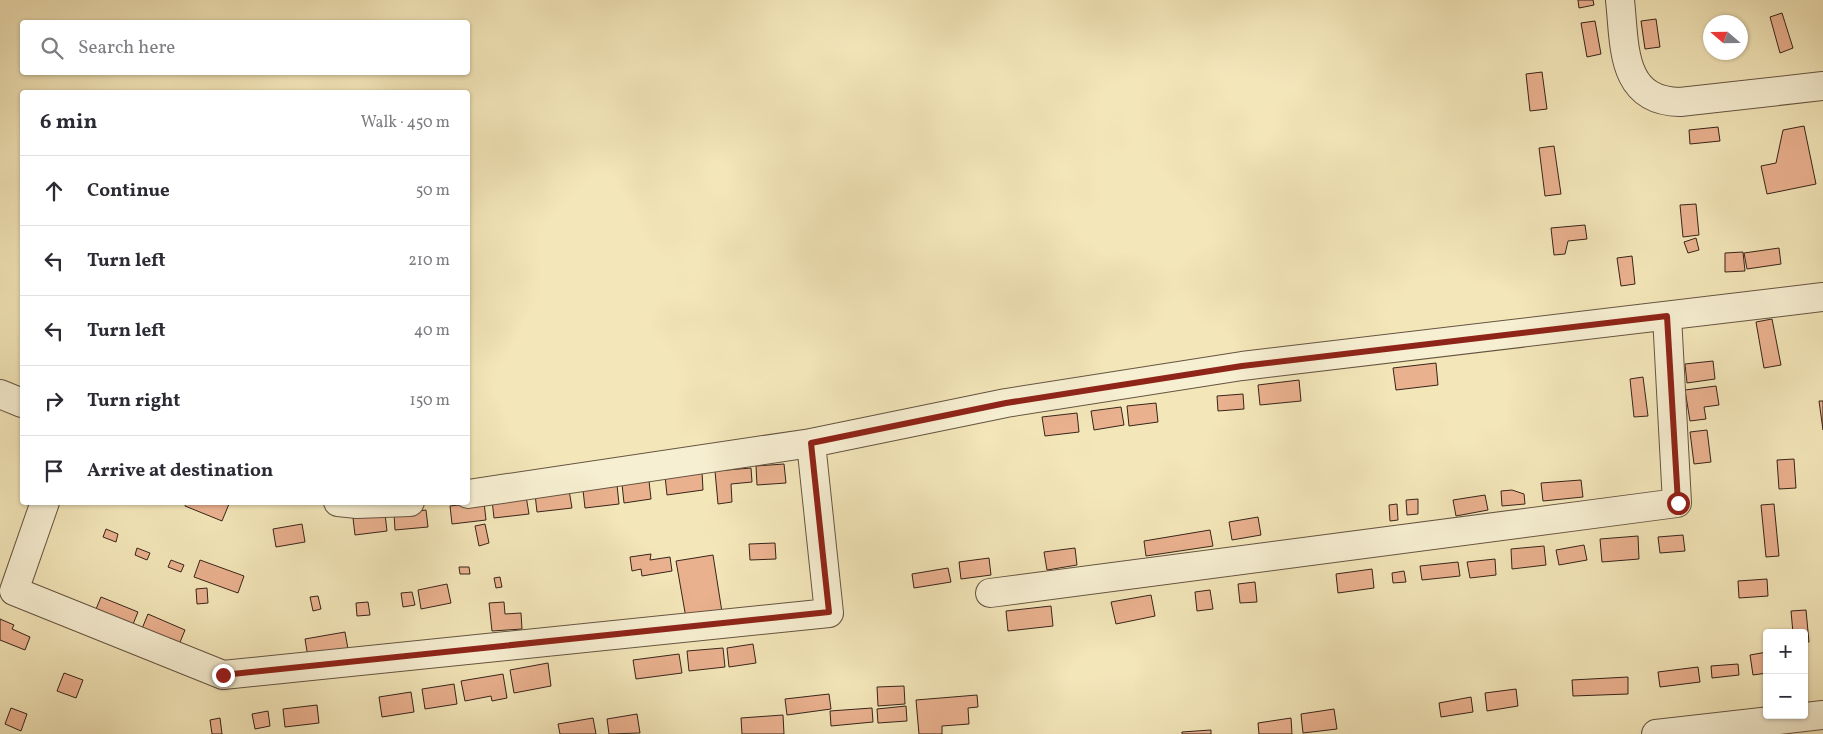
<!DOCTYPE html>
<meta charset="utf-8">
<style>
body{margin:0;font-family:Vollkorn,serif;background:#f2f2f3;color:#2b2b33}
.controls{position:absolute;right:15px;bottom:15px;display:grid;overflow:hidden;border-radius:5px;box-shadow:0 1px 4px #0004}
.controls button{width:45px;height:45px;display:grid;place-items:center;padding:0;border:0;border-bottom:1px solid #e1e1e2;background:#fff;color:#2b2b33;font:25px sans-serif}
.compass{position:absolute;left:1703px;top:15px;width:45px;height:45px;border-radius:50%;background:#fff;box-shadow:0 1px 4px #0004;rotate:290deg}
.stop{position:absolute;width:15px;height:15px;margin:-11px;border:4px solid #8f2418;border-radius:50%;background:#fff}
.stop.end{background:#8f2418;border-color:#fff;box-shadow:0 1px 5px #0008}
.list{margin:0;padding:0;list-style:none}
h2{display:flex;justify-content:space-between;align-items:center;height:65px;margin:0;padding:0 20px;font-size:21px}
h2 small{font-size:16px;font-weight:400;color:#7c7c81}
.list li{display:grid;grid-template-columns:32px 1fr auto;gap:15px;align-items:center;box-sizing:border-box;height:70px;padding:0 20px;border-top:1px solid #e1e1e2}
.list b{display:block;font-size:19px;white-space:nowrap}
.list em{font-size:16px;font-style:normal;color:#7c7c81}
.icon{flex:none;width:28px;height:28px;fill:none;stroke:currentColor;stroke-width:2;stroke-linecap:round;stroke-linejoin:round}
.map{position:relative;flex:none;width:1823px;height:734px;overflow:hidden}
.search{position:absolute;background:#fff;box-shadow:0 1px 4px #0004;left:20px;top:20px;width:450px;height:55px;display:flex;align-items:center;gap:12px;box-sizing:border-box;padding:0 18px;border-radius:5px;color:#7c7c81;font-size:19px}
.panel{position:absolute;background:#fff;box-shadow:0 1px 4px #0004;left:20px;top:90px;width:450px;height:415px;border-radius:5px}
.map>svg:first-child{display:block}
.building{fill:#eab18f;stroke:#372419}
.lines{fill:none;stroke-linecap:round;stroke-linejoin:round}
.minor-casing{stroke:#665441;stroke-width:30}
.minor{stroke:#f7efd2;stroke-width:28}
.route{stroke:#8f2418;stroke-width:6}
</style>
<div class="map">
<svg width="1823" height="734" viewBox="0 0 1823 734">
<rect width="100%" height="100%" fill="#f3e6b9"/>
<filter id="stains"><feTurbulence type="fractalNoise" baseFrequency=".004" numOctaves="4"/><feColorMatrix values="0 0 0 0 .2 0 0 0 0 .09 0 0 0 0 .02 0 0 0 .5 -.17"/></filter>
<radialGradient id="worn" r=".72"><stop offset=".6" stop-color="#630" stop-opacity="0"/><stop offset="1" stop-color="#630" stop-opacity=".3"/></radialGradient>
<!-- building -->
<path class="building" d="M1578,0H1593L1594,5L1579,8Z
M1782,13L1793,48L1780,53L1770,17Z
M1656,19L1660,47L1645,49L1641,21Z
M1595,21L1601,54L1587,57L1581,23Z
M1542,72L1547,109L1530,111L1526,74Z
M1804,126L1816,184L1767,194L1761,166L1776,163L1783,130Z
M1718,127L1720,141L1690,144L1689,130Z
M1554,146L1561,194L1545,196L1539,148Z
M1696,204L1699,235L1683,237L1680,205Z
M1585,225L1587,239L1568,241L1565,254L1554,255L1551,228Z
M1696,238L1699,250L1688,253L1684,242Z
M1779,248L1781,264L1747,269L1744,253Z
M1743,252L1745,271L1725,272V253Z
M1632,256L1635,284L1621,286L1617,258Z
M1772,319L1781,365L1764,368L1756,322Z
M1713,361L1715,379L1687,383L1685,364Z
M1436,363L1438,385L1396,390L1393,368Z
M1643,377L1648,416L1634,417L1630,379Z
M1299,380L1301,401L1260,405L1258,385Z
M1716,386L1719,405L1704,407L1706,419L1690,421L1685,390Z
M1243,394L1244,409L1218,411L1217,396Z
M1819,401H1823V430Z
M1156,403L1158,422L1129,426L1127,406Z
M1121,407L1124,425L1094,430L1091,411Z
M1077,413L1079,432L1045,436L1042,417Z
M1707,430L1711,462L1694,464L1690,432Z
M1794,459L1796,488L1779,489L1777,460Z
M784,464L786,483L757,485L756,466Z
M751,468L752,482L731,484L732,502L718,504L715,471Z
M702,472L703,490L667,495L665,476Z
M1581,480L1583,497L1543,501L1541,483Z
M649,481L651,499L624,503L622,484Z
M617,485L619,504L585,508L583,490Z
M569,490L572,508L537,512L535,494Z
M1512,490L1524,494L1525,504L1502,506L1501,491Z
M1485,495L1488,510L1456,516L1453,500Z
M526,496L529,514L494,518L492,500Z
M1418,499V514L1407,515L1406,500Z
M186,502H224L229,504L222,521L185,506Z
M484,502L486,520L452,524L450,506Z
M1397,504L1398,520L1390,521L1389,505Z
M1774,504L1779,556L1766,557L1761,505Z
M426,510L428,527L395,530L394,514Z
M385,514L387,531L355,535L353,518Z
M1258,517L1261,535L1232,540L1229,522Z
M302,524L305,542L276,547L273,529Z
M485,524L489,543L479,546L475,526Z
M106,529L118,534L116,542L103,537Z
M1210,530L1213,546L1146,556L1144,541Z
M1683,535L1685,551L1660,553L1658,537Z
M1638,536L1639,559L1602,562L1600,539Z
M775,543L776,559L750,560L749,544Z
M1584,545L1587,560L1559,565L1556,550Z
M1544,546L1546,565L1512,569L1511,549Z
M137,548L150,553L147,560L135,555Z
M1075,548L1077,565L1047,570L1044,552Z
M651,554L650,560L670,557L672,571L642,576L641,569L632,571L630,557Z
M713,555L722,612L686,618L676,561Z
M989,558L991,575L961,579L959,562Z
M1495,559L1496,575L1470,578L1467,562Z
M171,560L184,565L181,572L168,567Z
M200,560L244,576L238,593L194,577Z
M1458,562L1460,576L1422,580L1420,566Z
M459,567H469L470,574H460Z
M948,568L951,582L914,588L912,574Z
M1372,569L1374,588L1338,593L1336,574Z
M1404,571L1406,582L1393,583L1392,573Z
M500,577L502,587L496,588L494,578Z
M1767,579L1768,596L1739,598L1738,581Z
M1255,582L1257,602L1240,603L1238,584Z
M447,584L451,603L421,609L418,590Z
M207,588L208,603L197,604L196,589Z
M1210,590L1213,609L1197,611L1195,592Z
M412,592L415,605L403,607L401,593Z
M1151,595L1155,616L1116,624L1111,602Z
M318,596L321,609L313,611L310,597Z
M101,597L138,612L131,629L94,614Z
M368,602L370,615L357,616L356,603Z
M504,602L505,614L521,613L522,629L492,631L489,603Z
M1051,606L1053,626L1008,631L1006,611Z
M1806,610L1809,642H1804V633H1793L1791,611Z
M148,614L185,630L178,647L141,631Z
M0,619L14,625L12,629L30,637L25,650L0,640Z
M345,632L348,649L308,657L305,639Z
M753,644L756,663L729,667L727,648Z
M723,648L725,667L689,671L687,651Z
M1767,652V673L1753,675L1750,655Z
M679,654L682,673L636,679L633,660Z
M548,663L551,686L514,693L510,670Z
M1738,664L1739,675L1712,678L1711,666Z
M1698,667L1700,682L1660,687L1658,672Z
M64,673L83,680L76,698L57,691Z
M503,674L507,698L492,701L491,696L465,701L461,681Z
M1628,677V694L1573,696L1572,680Z
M454,684L457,704L425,709L422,689Z
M904,686L905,704L878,706L877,687Z
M1516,689L1518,706L1487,711L1485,693Z
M411,692L414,712L382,717L379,697Z
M829,694L831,709L787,715L785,699Z
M977,695L978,707L968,708L969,724L942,726V734H919L916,700Z
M1471,697L1473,712L1441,717L1439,703Z
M317,705L319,723L285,727L283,709Z
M906,706L907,721L878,723L877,709Z
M11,708L27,714L21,731L5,724Z
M872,708L873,722L831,726L830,711Z
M1334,709L1337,729L1303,733L1301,714Z
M268,711L270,726L255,729L252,714Z
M637,714L640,733L609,734L607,719Z
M783,715L784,734H742L741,718Z
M220,718L222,734H212L210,720Z
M593,718L596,734H560L558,724Z
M1291,718L1292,734H1259L1258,723Z
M1211,730V734H1182V732Z"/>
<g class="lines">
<defs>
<path id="minor" d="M1620,0C1625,45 1620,101 1680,102L1823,86
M0,394L22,403
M468,494L811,443L1006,403L1242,366L1823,297
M45,502L14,591L223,675L829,613L811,443
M338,502L357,504L410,502
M990,593L1677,503L1667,316
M1656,734L1823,715"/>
</defs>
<!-- minor casing -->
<use href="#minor" class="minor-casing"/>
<!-- minor -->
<use href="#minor" class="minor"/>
</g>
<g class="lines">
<!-- route -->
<path class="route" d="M223,675L829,612L811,443L1006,403L1242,366L1667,316L1678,503"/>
</g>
<rect width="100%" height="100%" filter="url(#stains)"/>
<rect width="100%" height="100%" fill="url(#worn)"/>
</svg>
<div class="controls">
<button>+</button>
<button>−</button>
</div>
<svg class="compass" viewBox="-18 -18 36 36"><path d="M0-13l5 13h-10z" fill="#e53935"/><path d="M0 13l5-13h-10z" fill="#7c7c81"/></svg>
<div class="stop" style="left:1678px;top:503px"></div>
<div class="stop end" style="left:223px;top:675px"></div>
<div class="search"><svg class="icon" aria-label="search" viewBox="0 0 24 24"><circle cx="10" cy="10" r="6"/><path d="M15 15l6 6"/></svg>Search here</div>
<section class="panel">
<h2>6 min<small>Walk · 450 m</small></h2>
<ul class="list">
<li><svg class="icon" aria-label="ahead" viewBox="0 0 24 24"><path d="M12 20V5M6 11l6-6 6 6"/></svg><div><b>Continue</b></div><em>50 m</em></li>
<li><svg class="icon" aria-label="left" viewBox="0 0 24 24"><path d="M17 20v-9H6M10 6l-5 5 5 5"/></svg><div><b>Turn left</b></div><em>210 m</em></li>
<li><svg class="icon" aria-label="left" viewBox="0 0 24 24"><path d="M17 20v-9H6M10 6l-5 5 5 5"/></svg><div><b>Turn left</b></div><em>40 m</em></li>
<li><svg class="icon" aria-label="right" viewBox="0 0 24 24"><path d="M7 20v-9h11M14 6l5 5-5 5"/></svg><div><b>Turn right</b></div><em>150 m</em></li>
<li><svg class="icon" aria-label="arrive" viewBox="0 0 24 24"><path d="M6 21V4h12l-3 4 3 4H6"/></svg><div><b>Arrive at destination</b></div></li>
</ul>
</section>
</div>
